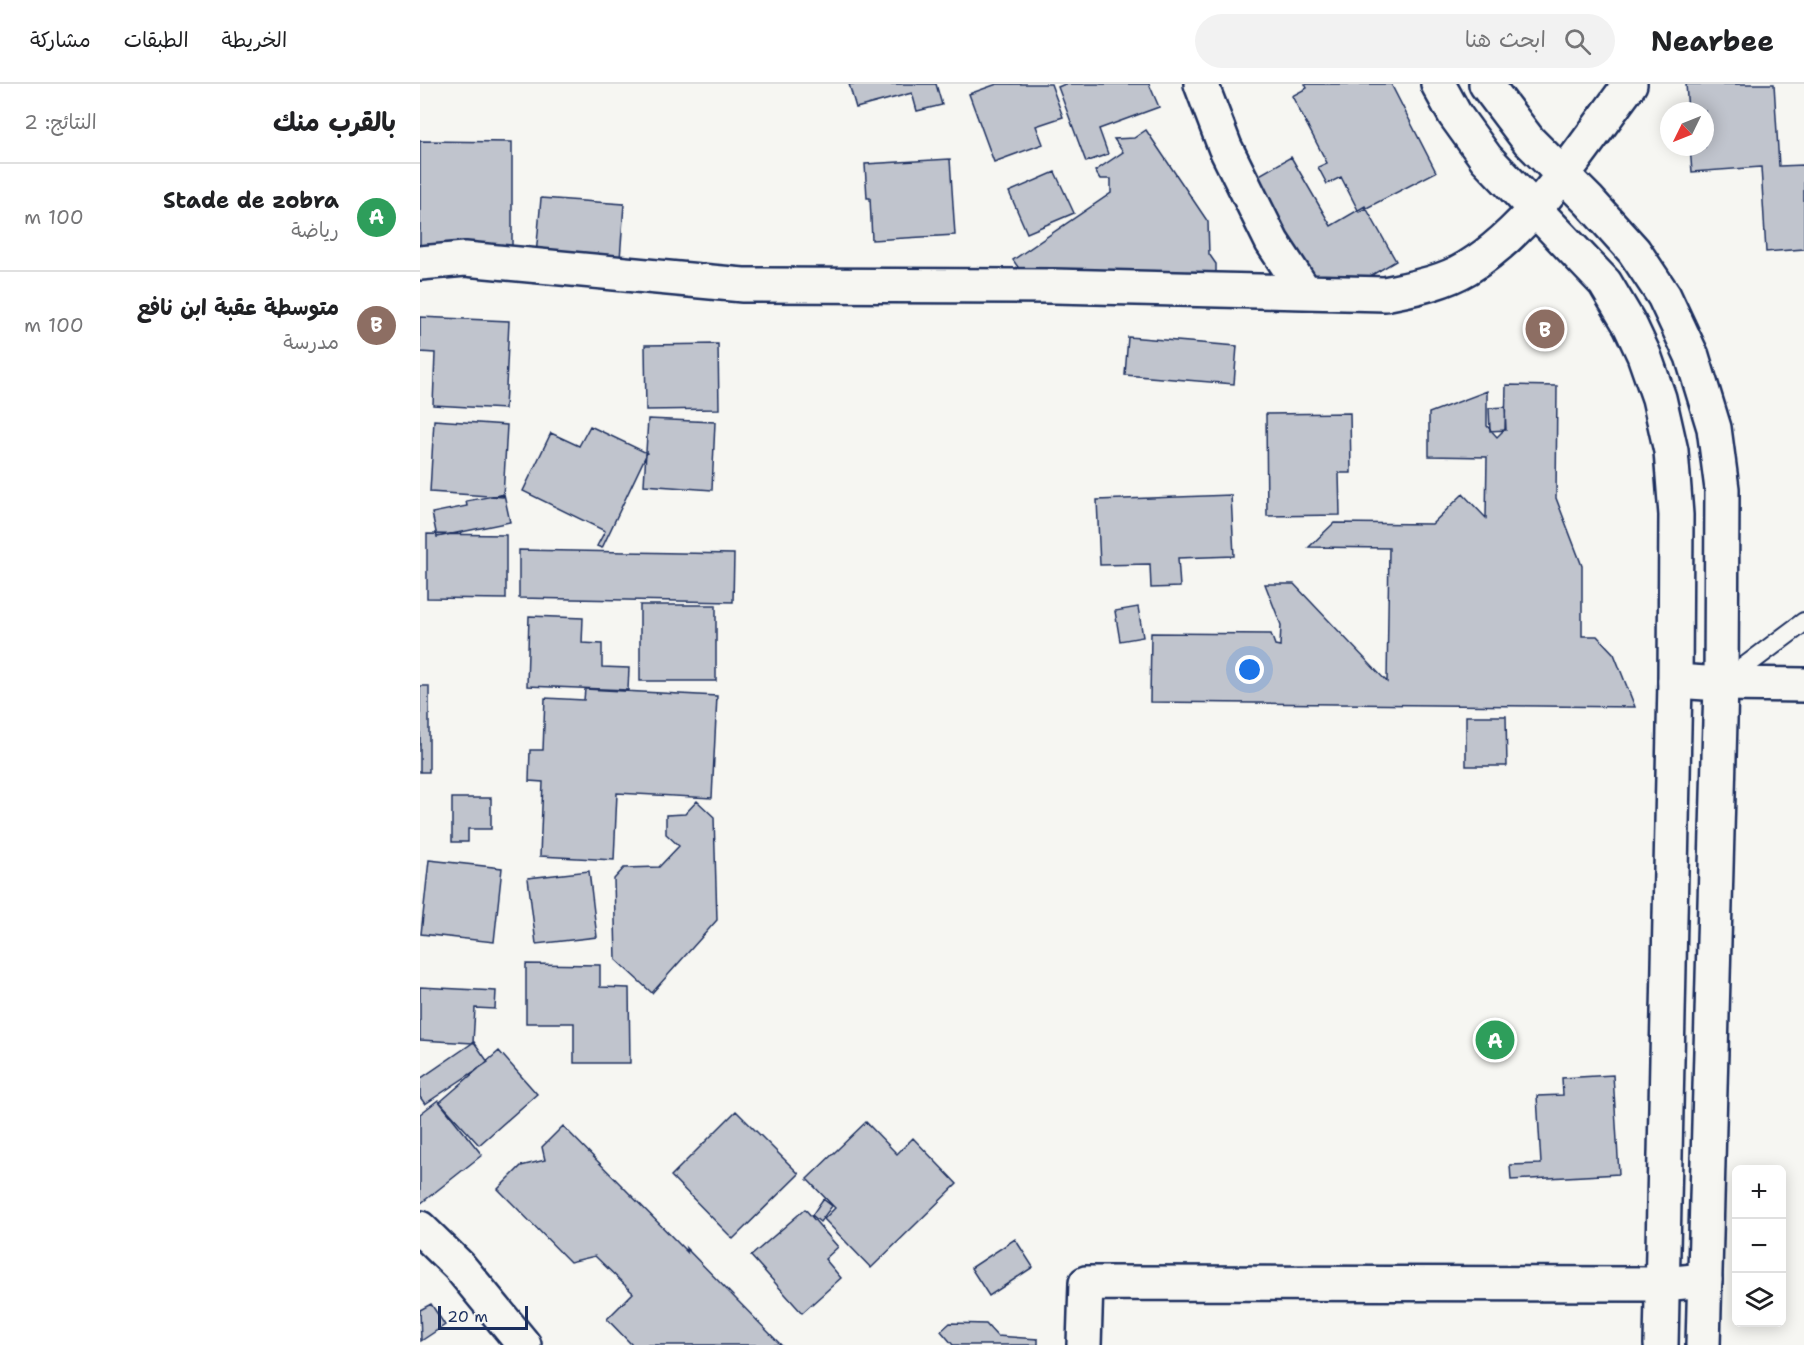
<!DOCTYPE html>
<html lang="ar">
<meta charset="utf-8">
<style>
body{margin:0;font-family:"Shantell Sans","Playpen Sans Arabic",sans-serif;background:#f2f2f2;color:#202124;direction:rtl}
.controls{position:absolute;right:18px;bottom:18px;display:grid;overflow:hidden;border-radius:9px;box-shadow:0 3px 15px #0003}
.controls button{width:54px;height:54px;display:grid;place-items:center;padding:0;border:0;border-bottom:2px solid #e0e0e0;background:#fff;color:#202124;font:30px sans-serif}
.compass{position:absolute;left:1240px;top:18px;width:54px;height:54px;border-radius:50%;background:#fff;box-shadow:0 3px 15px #0003;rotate:227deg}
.scale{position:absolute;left:18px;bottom:15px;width:90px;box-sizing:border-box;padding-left:6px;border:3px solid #1b2f5e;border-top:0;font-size:16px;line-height:21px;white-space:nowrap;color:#1b2f5e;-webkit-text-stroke:4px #f6f6f2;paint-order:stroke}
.you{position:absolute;left:830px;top:586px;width:21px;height:21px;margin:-15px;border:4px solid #fff;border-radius:50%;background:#1a73e8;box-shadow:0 0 0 9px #1a73e833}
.badge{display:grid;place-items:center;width:39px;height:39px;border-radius:50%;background:#1f6fb2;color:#fff;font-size:20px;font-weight:700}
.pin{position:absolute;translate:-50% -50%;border:3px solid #fff;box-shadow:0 2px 6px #0006}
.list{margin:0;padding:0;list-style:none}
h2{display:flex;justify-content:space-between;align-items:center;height:78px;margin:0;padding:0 24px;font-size:26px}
h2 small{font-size:20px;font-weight:400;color:#757577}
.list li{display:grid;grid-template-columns:39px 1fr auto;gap:18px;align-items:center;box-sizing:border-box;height:108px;padding:0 24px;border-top:2px solid #e0e0e0}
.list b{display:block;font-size:22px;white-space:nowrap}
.list p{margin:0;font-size:20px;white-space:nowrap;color:#757577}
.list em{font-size:20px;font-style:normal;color:#757577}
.icon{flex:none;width:33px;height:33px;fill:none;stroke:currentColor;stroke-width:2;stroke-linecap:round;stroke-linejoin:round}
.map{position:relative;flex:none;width:1384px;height:1261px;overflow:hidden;direction:ltr}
header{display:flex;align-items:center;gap:36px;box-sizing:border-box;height:84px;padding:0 30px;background:#fff;border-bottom:2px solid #e0e0e0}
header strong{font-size:28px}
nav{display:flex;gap:33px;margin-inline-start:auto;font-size:21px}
.search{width:420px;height:54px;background:#f2f2f2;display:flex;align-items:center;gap:15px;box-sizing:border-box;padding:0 21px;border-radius:33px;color:#757577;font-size:22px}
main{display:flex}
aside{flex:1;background:#fff}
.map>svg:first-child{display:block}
.building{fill:#c0c4cd;stroke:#1b2f5e;stroke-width:1.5}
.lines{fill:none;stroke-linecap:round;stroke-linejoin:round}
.service-casing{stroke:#1b2f5e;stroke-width:22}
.minor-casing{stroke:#1b2f5e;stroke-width:38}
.tertiary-casing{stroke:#1b2f5e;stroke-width:38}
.service{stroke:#f6f6f2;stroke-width:18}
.minor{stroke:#f6f6f2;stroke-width:33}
.tertiary{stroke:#f6f6f2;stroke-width:33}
</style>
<header>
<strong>Nearbee</strong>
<div class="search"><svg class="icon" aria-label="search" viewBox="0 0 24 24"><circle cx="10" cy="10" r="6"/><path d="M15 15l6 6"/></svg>ابحث هنا</div>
<nav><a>الخريطة</a><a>الطبقات</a><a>مشاركة</a></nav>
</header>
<main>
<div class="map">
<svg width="1384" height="1261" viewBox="0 0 1384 1261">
<rect width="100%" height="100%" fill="#f6f6f2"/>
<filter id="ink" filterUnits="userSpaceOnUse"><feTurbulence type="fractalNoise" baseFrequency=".0167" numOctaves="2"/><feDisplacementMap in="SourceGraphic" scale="12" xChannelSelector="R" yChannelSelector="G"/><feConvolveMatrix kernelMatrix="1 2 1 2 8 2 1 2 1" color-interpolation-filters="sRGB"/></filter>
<g filter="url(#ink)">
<!-- building -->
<path class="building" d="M429,0H516L522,21L497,27L492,9L436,24Z
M577,0H631L643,33L616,42L623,60L574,78L549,10Z
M645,0H729L739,23L679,45L688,70L666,78L638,3Z
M885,0H971L1016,88L939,128L921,93L907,100L898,83L907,79L872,12L887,4Z
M1266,0H1354L1359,82L1384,81V165L1346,168L1341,83L1272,88L1270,63H1285V27H1268Z
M726,46L788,138L789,170L796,180V202L616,209L593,176L691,109V95H680L675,87L703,68L694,55L714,54Z
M0,57L92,58V175H0Z
M871,73L911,142L945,122L976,177L895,224L815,105Z
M530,75L535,151L452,156L450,114H447L445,80Z
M635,88L654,129L607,149L589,108Z
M121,114L204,120L199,189L115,183Z
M0,233L89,237L85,325L13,321L15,269L0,268Z
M708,253L817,262L814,300L705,291Z
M298,260L299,325L226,326L225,261Z
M1086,301L1137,302L1136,414L1162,482V552H1177L1194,570L1215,623L730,618L731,549L851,550L855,561L860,562L861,541L845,500H874L967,598L969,464L889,463L914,439L1012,440L1043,410L1066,434L1067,373L1009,372V329L1067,307V342L1077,353L1085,345Z
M1085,323L1086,346L1070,347L1069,324Z
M930,329L931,389H919L920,431L847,432L846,330Z
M228,335L295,338L292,406L224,401Z
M14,336L87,341L83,413L10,408Z
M170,342L227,369L182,464L177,462L185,447L103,407L131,349L159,362Z
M84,410L90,438L17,453L12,429L47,422L46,417Z
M811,411L814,472L758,474L760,503L731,504L730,480L680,481L677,416Z
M7,450L86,451V515L7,514Z
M99,466L314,470L313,518L99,514Z
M220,521H296V597H220Z
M718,523L723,553L700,557L695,527Z
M109,532L163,534L162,559L182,560V583L209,584L208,606L107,602Z
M0,602H9V688H0Z
M165,605L297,612L292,714L197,709L194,776L120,772L123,698L109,697L110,666H123L125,614L164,616Z
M1046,632H1086L1087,682H1046Z
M32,714H71V745H48V758H32Z
M277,717L294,733L297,836L232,909L196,876L194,795L204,784L239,783L259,762L246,750V731L265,730Z
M9,776L82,784L74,858L1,850Z
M169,787L177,853L116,860L108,794Z
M106,880L180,881V903L209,904L210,979H154V939H106Z
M0,903L76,907L75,925L55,924L53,959L0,956Z
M54,958L68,978L5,1020L0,1013V995Z
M79,967L117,1010L59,1061L20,1018Z
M1193,991L1199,1090L1091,1096L1090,1081L1121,1080L1117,1012L1143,1011L1142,994Z
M18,1016L62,1071L0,1120V1030Z
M316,1027L379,1090L313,1155L251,1092Z
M446,1038L477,1070L493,1054L537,1100L451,1184L404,1135L415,1124L387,1095Z
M143,1042L267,1168L266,1164L361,1261H212L187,1235L213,1209L175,1172L150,1178L78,1105L101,1082L125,1076L122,1063Z
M403,1115L412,1122L400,1138L392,1131Z
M385,1125L418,1163L405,1175L421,1194L382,1229L331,1172Z
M595,1155L613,1183L569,1212L551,1184Z
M11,1220L25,1241L1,1257L0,1226Z
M530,1239L566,1240L577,1252L618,1255V1261H533L521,1247Z"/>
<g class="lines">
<defs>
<path id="service" d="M1304,598L1384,538"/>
<path id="minor" d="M781,0L805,63L852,158L885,208
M0,179L45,175L323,201L634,202L965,210C993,204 1022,199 1047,184C1114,143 1163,62 1210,0
M1255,597L1301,600L1384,601
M0,1144L39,1182L104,1261
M664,1261L666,1199L1243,1200L1285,1196"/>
<path id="tertiary" d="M1018,0L1035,31L1066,74L1185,199L1210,241L1224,271L1239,314L1251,367L1256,431L1255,597L1241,1261
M1066,0L1109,57L1169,117L1214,167L1244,212L1272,272L1294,344L1302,405L1301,600L1283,1261"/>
</defs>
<!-- service casing -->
<use href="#service" class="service-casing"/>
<!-- minor casing -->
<use href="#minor" class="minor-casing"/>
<!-- tertiary casing -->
<use href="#tertiary" class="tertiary-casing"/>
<!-- service -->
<use href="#service" class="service"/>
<!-- minor -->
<use href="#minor" class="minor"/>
<!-- tertiary -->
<use href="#tertiary" class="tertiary"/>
</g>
</g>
</svg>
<div class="controls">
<button>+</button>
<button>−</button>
<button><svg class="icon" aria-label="layers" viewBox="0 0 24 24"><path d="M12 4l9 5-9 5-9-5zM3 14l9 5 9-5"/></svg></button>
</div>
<svg class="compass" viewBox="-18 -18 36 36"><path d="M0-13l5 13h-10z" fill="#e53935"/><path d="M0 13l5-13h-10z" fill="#757577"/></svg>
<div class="scale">20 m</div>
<div class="you"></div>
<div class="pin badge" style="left:1075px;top:956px;background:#2e9e5b">A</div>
<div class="pin badge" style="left:1125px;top:245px;background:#8d6e63">B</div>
</div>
<aside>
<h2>بالقرب منك<small>النتائج: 2</small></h2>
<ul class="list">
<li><span class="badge" style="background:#2e9e5b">A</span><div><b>Stade de zobra</b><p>رياضة</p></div><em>100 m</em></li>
<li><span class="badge" style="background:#8d6e63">B</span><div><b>متوسطة عقبة ابن نافع</b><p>مدرسة</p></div><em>100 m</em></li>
</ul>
</aside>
</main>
